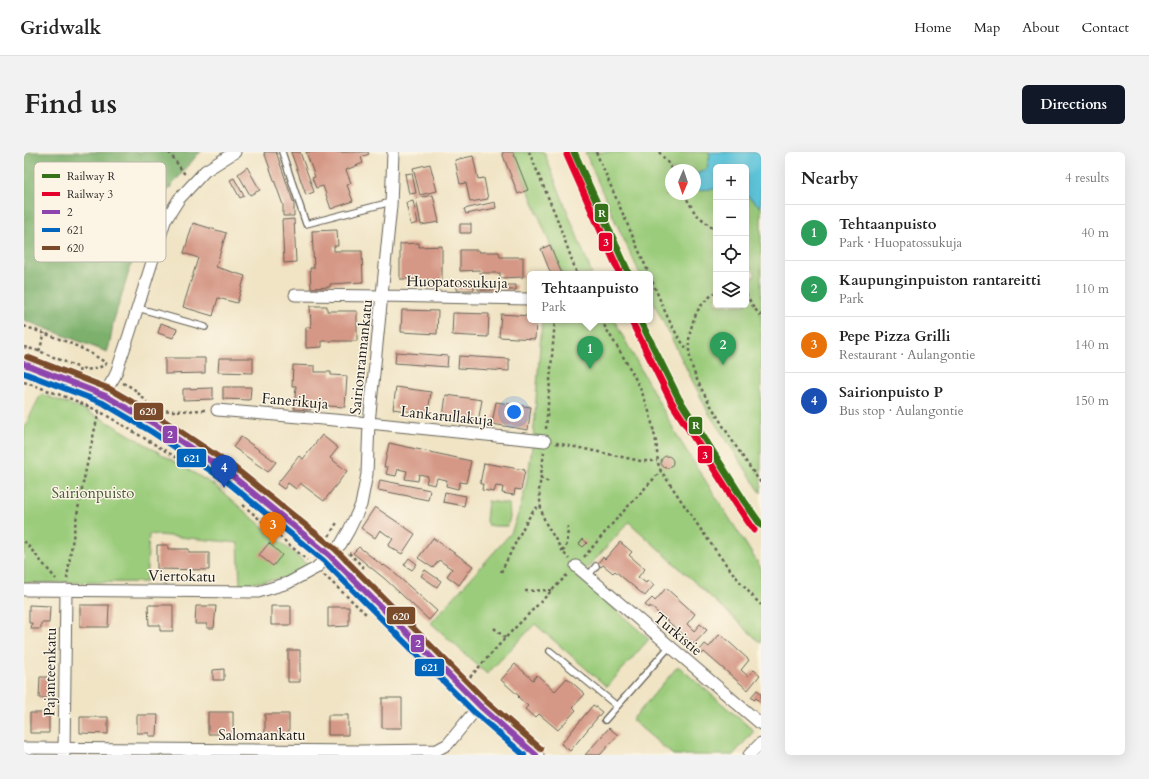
<!DOCTYPE html>
<meta charset="utf-8">
<style>
body{margin:0;font-family:Cardo,serif;background:#f2f2f2;color:#222}
.controls{position:absolute;right:12px;top:12px;display:grid;overflow:hidden;border-radius:6px;box-shadow:0 4px 16px #0002}
.controls button{width:36px;height:36px;display:grid;place-items:center;padding:0;border:0;border-bottom:1px solid #e0e0e0;background:#fff;color:#222;font:20px sans-serif}
.compass{position:absolute;left:641px;top:12px;width:36px;height:36px;border-radius:50%;background:#fff;box-shadow:0 4px 16px #0002;rotate:182deg}
.you{position:absolute;left:490px;top:260px;width:14px;height:14px;margin:-10px;border:3px solid #fff;border-radius:50%;background:#1a73e8;box-shadow:0 0 0 6px #1a73e833}
.badge{display:grid;place-items:center;width:26px;height:26px;border-radius:50%;background:#111827;color:#fff;font-size:13px;font-weight:700}
.pin{position:absolute;translate:-50% -33px;filter:drop-shadow(0 1px 2px #0008)}
.pin::after{content:'';position:absolute;top:21px;width:14px;height:12px;background:inherit;clip-path:polygon(0 0,100% 0,50% 100%)}
.popup{position:absolute;left:503px;top:119px;width:126px;height:52px;box-sizing:border-box;display:grid;place-content:center;border-radius:6px;background:#fff;filter:drop-shadow(0 1px 3px #0005);font-size:13px;white-space:nowrap;color:#767676}
.popup b{font-size:15px;color:#222}
.popup::after{content:'';position:absolute;left:50%;top:100%;margin-left:-8px;border:8px solid transparent;border-top-color:#fff}
.list{margin:0;padding:0;list-style:none}
h2{display:flex;justify-content:space-between;align-items:center;height:52px;margin:0;padding:0 16px;font-size:17px}
h2 small{font-size:13px;font-weight:400;color:#767676}
.list li{display:grid;grid-template-columns:26px 1fr auto;gap:12px;align-items:center;box-sizing:border-box;height:56px;padding:0 16px;border-top:1px solid #e0e0e0}
.list b{display:block;font-size:15px;white-space:nowrap}
.list p{margin:0;font-size:13px;white-space:nowrap;color:#767676}
.list em{font-size:13px;font-style:normal;color:#767676}
.icon{flex:none;width:22px;height:22px;fill:none;stroke:currentColor;stroke-width:2;stroke-linecap:round;stroke-linejoin:round}
.map{position:relative;flex:none;width:737px;height:603px;overflow:hidden;border-radius:6px}
header{display:flex;align-items:center;gap:24px;box-sizing:border-box;height:56px;padding:0 20px;background:#fff;border-bottom:1px solid #e0e0e0}
header strong{font-size:19px}
nav{display:flex;gap:22px;margin-inline-start:auto;font-size:14px}
.intro{display:flex;align-items:center;justify-content:space-between;box-sizing:border-box;height:96px;padding:0 24px}
h1{margin:0;font-size:28px}
.button{padding:10px 18px;border-radius:6px;background:#111827;color:#fff;font-size:14px;font-weight:700}
main{display:flex;gap:24px;padding:0 24px}
aside{flex:1;background:#fff;border-radius:6px;box-shadow:0 4px 16px #0002}
.map>svg:first-child{display:block}
.green{fill:#9bcc7c;stroke:#5c744c}
.forest{fill:#7cb06c;stroke:#4c6644}
.water{fill:#5ec6db;stroke:#3d717c}
.building{fill:#d59886}
.lines{fill:none;stroke-linecap:round;stroke-linejoin:round}
.service-casing{stroke:#666257;stroke-width:8}
.minor-casing{stroke:#666257;stroke-width:13}
.secondary-casing{stroke:#666257;stroke-width:17}
.path{stroke:#666257;stroke-width:2.5;stroke-dasharray:3 3;stroke-linecap:butt}
.service{stroke:#fff;stroke-width:5.5}
.minor{stroke:#fff;stroke-width:11}
.secondary{stroke:#fff;stroke-width:15}
.bus-1-casing{stroke:#fcf5e5;stroke-width:9}
.bus-2-casing{stroke:#fcf5e5;stroke-width:9}
.bus-3-casing{stroke:#fcf5e5;stroke-width:9}
.bus-1{stroke:#8e44ad;stroke-width:6}
.bus-2{stroke:#0065bd;stroke-width:6}
.bus-3{stroke:#7a4b2a;stroke-width:6}
.rail-1-casing{stroke:#fcf5e5;stroke-width:10}
.rail-2-casing{stroke:#fcf5e5;stroke-width:10}
.rail-1{stroke:#357219;stroke-width:7}
.rail-2{stroke:#e4002b;stroke-width:7}
.labels{text-anchor:middle;dominant-baseline:central;stroke-width:3;stroke-linejoin:round;paint-order:stroke}
.street-label{font-size:15px;fill:#1c1c1c;stroke:#fcf5e5}
.park-label{font-size:15px;fill:#485a3e;stroke:#fcf5e5}
.key{fill:#fcf5e5;stroke:#b9b4a9;stroke-width:1}
.key-label{font-size:11px;fill:#1c1c1c}
.line-badge{stroke:#fcf5e5;stroke-width:1.5}
.badge-label{font-size:11px;text-anchor:middle;font-weight:bold;fill:#fff}
</style>
<header>
<strong>Gridwalk</strong>
<nav><a>Home</a><a>Map</a><a>About</a><a>Contact</a></nav>
</header>
<div class="intro"><h1>Find us</h1><a class="button">Directions</a></div>
<main>
<div class="map">
<svg width="737" height="603" viewBox="0 0 737 603">
<rect width="100%" height="100%" fill="#fcf5e5"/>
<filter id="ink" filterUnits="userSpaceOnUse"><feTurbulence type="fractalNoise" baseFrequency=".025" numOctaves="2"/><feDisplacementMap in="SourceGraphic" scale="8" xChannelSelector="R" yChannelSelector="G"/><feConvolveMatrix kernelMatrix="1 2 1 2 8 2 1 2 1" color-interpolation-filters="sRGB"/></filter>
<filter id="wash" filterUnits="userSpaceOnUse"><feTurbulence type="fractalNoise" baseFrequency=".012" numOctaves="4" result="noise"/><feDisplacementMap in="SourceGraphic" scale="16" xChannelSelector="R" yChannelSelector="G"/><feGaussianBlur stdDeviation="0.9" result="paint"/><feColorMatrix in="noise" values="0 0 0 0 0 0 0 0 0 0 0 0 0 0 0 0 0 1.4 0 .05"/><feComposite in="paint" operator="in"/></filter>
<g filter="url(#wash)">
<rect width="100%" height="100%" fill="#f0e4c5"/>
<!-- green -->
<path class="green" d="M489,0H520L568,122H538Z
M561,0H685L686,3L683,17L671,23V18H647V36L644,38L642,44L650,42H671V38L692,37V153H722V129L725,130L732,122L722,109V43L737,55V341L684,260L626,143V122H616L588,62Z
M518,168H590L655,287L737,416V491L605,370L560,420L553,424L625,487L583,535L511,472L463,522L407,471L487,381C505,338 509,294 512,248C514,221 516,195 518,168Z
M17,242L56,256L82,269L190,333L286,415L260,426L216,433L214,391L125,382L122,430L0,431V276Z
M464,349L485,352L486,366L483,374H471L464,373L462,369Z
M654,514L730,579L709,603H649L608,568Z"/>
<!-- forest -->
<path class="forest" d="M0,0H177L174,2L139,44L121,78L107,113L89,171L86,191L83,200L0,168Z"/>
<!-- water -->
<path class="water" d="M685,0H737V55L722,43V15H692V37L671,38V23L683,17L686,3Z"/>
<g id="blocks">
<!-- building -->
<path class="building" d="M240,0H252L270,52V64H259V53Z
M267,0H276L290,40L282,43Z
M282,0H344L345,2L337,5L339,11L322,18L327,31L323,33L329,49L307,57L299,34L292,36L288,26L291,25Z
M480,0H489L504,38L494,42L478,1Z
M449,4L454,27L460,26L464,47L446,50L442,31L436,32L431,8Z
M406,12L413,39L396,43L389,16Z
M223,15L236,38L226,43L214,22Z
M388,21L392,41L385,42L381,22Z
M210,26L220,44L216,46L206,28Z
M409,43L415,70L397,73L392,46Z
M389,49L394,71L387,73L382,51Z
M471,50L472,56L442,62L440,57Z
M270,67L272,110L260,111L258,68Z
M169,71L202,81L192,115L221,124L213,151L194,146L189,164L159,155L174,106L160,101Z
M436,72H447V81H436Z
M313,78L314,94H310V99H338L339,130L306,132V135L287,136L286,116H290L288,79Z
M395,91V95L418,94V130H397V127H376V92Z
M526,93L538,122H527L517,97Z
M436,98H455V100H475L476,105H499V125L476,126V121H456L455,118L436,119Z
M433,132L450,133V138H433Z
M454,133H470V138H454Z
M476,133H492V138H476Z
M286,154H303V159H333V189H298V195L282,196V175H287Z
M378,158L414,159L413,182L377,180Z
M429,161L465,162L464,185L428,183Z
M477,162L506,164V168H512L511,187L475,185Z
M137,171L153,177L149,186L134,181Z
M372,200L424,204L423,215L371,211Z
M435,204L485,207V219L434,216Z
M141,206H181V221L141,222Z
M195,206H229V221L194,220Z
M269,213L291,214V220H307V223L323,224L321,255L287,253V258L270,257L272,234H268Z
M199,235H227L226,248L199,247Z
M372,235L407,240L404,262L369,257Z
M189,236V247L159,248V237Z
M422,243L458,248L454,270L419,265Z
M472,250L507,255L504,278L468,272Z
M298,283L314,296L306,306L323,319L300,349L276,331L272,337L264,331L260,337L253,332L275,304L279,307Z
M217,285L252,310L244,320L209,295Z
M365,291L447,309L442,331L436,330L434,337L422,334L423,328L413,326L411,333L402,331L404,324L395,322L394,329L381,327L383,319L374,317L372,324L362,322L364,315H360Z
M637 310a6 6 0 1 1 12 0a6 6 0 1 1-12 0Z
M460,311L501,318L497,338L491,337L490,343L478,341L479,335L472,334L470,340L458,338L459,332H456Z
M356,328L406,338L404,348L354,338Z
M421,340L442,344L440,354L419,350Z
M351,355L391,382L378,402L364,394L369,387L356,378L351,386L337,376Z
M409,386L449,414L435,433L423,424L428,417L415,408L409,416L394,406Z
M559,387L563,391L559,395L555,392Z
M596,390L608,400L605,403L621,417L614,425L622,431L624,428L630,433L621,444L591,419L589,421L579,413L577,415L573,412L579,405L581,407Z
M245,391L258,403L249,414L235,403Z
M133,393H144V397H165V401H185V418L133,417Z
M335,395L359,414L360,413L368,419L413,459L405,468L361,427L329,401Z
M385,406L393,412L388,418L380,413Z
M401,418L417,429L413,435L397,424Z
M642,436L671,462L663,472L670,479L676,472L683,478L670,492L626,454L625,456L621,453L628,446L631,449Z
M5,453L26,454L25,471H17V477H7L8,471H5Z
M56,453H85L84,475H56Z
M124,453H149V479H136V473H125Z
M172,454H192L190,476H183V472H171Z
M247,454H267V473H247Z
M304,455H325V474L304,475Z
M696,482L725,508L717,518L724,524L730,518L736,523L724,538L680,500L678,502L675,499L681,492L685,495Z
M264,498H276V530H264Z
M491,512L509,528L513,523L531,539L543,526L561,542L549,555L552,558L534,578L515,562L511,566L501,557L504,554L494,545L495,544L477,528Z
M200,517V528H189V518Z
M16,525H26V546H15Z
M733,538L737,541V551L732,546L730,548L727,545Z
M358,546H378V576H358Z
M569,553L578,560L546,599L537,592Z
M184,560H209V582H184Z
M6,561H25V581H6Z
M241,562H265V582H241Z
M113,563H134L133,584H125V581H113Z
M304,563H324V583H304Z
M56,565H84V582L56,581Z
M585,576L594,583L576,603H561Z"/>
</g>
</g>
<g filter="url(#ink)">
<use href="#blocks" fill-opacity="0" stroke="#666257" stroke-width="1"/>
<g class="lines">
<defs>
<path id="service" d="M258,0L282,72L367,50
M114,156L181,175
M564,424L572,414
M526,499L593,554
M581,568L646,494"/>
<path id="minor" d="M271,143L359,144L506,147
M82,244L85,234L91,224L105,183L141,69L155,47L181,19L211,0
M193,258L345,271L521,289
M552,414L737,572
M0,438L234,440L264,431L292,416L317,392L325,378L337,353L343,322L345,271L367,54L369,0
M0,596L337,599L413,598L424,592L449,561L456,554
M40,603L42,438
M725,603L737,591"/>
<path id="secondary" d="M0,212L82,244L132,273L206,322L305,403L456,554L512,603"/>
</defs>
<!-- service casing -->
<use href="#service" class="service-casing"/>
<!-- minor casing -->
<use href="#minor" class="minor-casing"/>
<!-- secondary casing -->
<use href="#secondary" class="secondary-casing"/>
<!-- path -->
<path class="path" d="M145,0L162,24
M505,0L532,64L553,122
M572,0L625,122
M635,0L644,11L648,18
M660,42L671,61L692,79
M626,124C637,149 646,177 664,198
M692,140C678,150 671,159 667,177C658,210 679,240 695,267C708,289 722,310 737,331
M722,142L730,156L737,164
M577,168C595,199 616,228 626,263C628,271 630,281 632,290C634,300 632,310 637,319C669,365 698,413 737,453
M0,174C29,185 58,193 83,212
M0,195L15,199L56,216
M15,199L21,181
M55,220L56,216C67,219 73,217 82,212
M0,230L45,246L75,259L155,307
M99,231L109,236L123,250
M136,258L148,259L183,258
M522,277L531,168
M532,291L617,309H633
M520,300L515,339L517,357L521,370L539,400L545,407
M516,326L525,330
M219,353L283,408
M305,384L314,369
M0,389L32,427
M539,400L543,392L544,373
M325,401L340,416
M560,405L595,364L637,319
M477,420L501,372L509,359L516,353
M300,423L342,462
M43,427C50,371 62,315 75,259
M501,439L529,438
M470,476L481,486
M446,525L486,481L544,422"/>
<!-- service -->
<use href="#service" class="service"/>
<!-- minor -->
<use href="#minor" class="minor"/>
<!-- secondary -->
<use href="#secondary" class="secondary"/>
<defs>
<path id="bus-1" d="M0,212L82,244L132,273L206,322L305,403L456,554L512,603"/>
<path id="bus-2" d="M0,221L79,251L128,280L201,328L300,409L450,560L500,603"/>
<path id="bus-3" d="M3,205L86,237L136,266L211,316L311,397L461,548L517,597"/>
</defs>
<!-- bus-1 casing -->
<use href="#bus-1" class="bus-1-casing"/>
<!-- bus-2 casing -->
<use href="#bus-2" class="bus-2-casing"/>
<!-- bus-3 casing -->
<use href="#bus-3" class="bus-3-casing"/>
<!-- bus-1 -->
<use href="#bus-1" class="bus-1"/>
<!-- bus-2 -->
<use href="#bus-2" class="bus-2"/>
<!-- bus-3 -->
<use href="#bus-3" class="bus-3"/>
<defs>
<path id="rail-1" d="M550,0L605,122
M616,168L655,247L720,349L737,373"/>
<path id="rail-2" d="M543,3L596,122
M609,172L648,251L713,353L730,378"/>
</defs>
<!-- rail-1 casing -->
<use href="#rail-1" class="rail-1-casing"/>
<!-- rail-2 casing -->
<use href="#rail-2" class="rail-2-casing"/>
<!-- rail-1 -->
<use href="#rail-1" class="rail-1"/>
<!-- rail-2 -->
<use href="#rail-2" class="rail-2"/>
</g>
</g>
<g class="labels">
<!-- street labels -->
<g class="street-label">
<text transform="translate(433 130) rotate(1)">Huopatossukuja</text>
<text transform="translate(337 205) rotate(-84)">Sairionrannankatu</text>
<text transform="translate(271 249) rotate(5)">Fanerikuja</text>
<text transform="translate(423 264) rotate(6)">Lankarullakuja</text>
<text transform="translate(158 424) rotate(1)">Viertokatu</text>
<text transform="translate(654 482) rotate(40)">Turkistie</text>
<text transform="translate(26 520) rotate(-89)">Pajanteenkatu</text>
<text x="238" y="583">Salomaankatu</text>
</g>
<!-- park labels -->
<g class="park-label">
<text x="69" y="341">Sairionpuisto</text>
</g>
</g>
<!-- legend -->
<rect x="10" y="10" width="132" height="100" rx="6" class="key"/>
<rect x="18" y="22" width="18" height="4" fill="#357219"/>
<rect x="18" y="40" width="18" height="4" fill="#e4002b"/>
<rect x="18" y="58" width="18" height="4" fill="#8e44ad"/>
<rect x="18" y="76" width="18" height="4" fill="#0065bd"/>
<rect x="18" y="94" width="18" height="4" fill="#7a4b2a"/>
<g class="key-label">
<text x="43" y="28">Railway R</text>
<text x="43" y="46">Railway 3</text>
<text x="43" y="64">2</text>
<text x="43" y="82">621</text>
<text x="43" y="100">620</text>
</g>
<g class="line-badge">
<rect x="570" y="51" width="15" height="20" rx="4" fill="#357219"/>
<rect x="574" y="80" width="15" height="20" rx="4" fill="#e4002b"/>
<rect x="109" y="250" width="31" height="19" rx="4" fill="#7a4b2a"/>
<rect x="664" y="264" width="15" height="19" rx="4" fill="#357219"/>
<rect x="138" y="273" width="16" height="19" rx="4" fill="#8e44ad"/>
<rect x="673" y="293" width="16" height="19" rx="4" fill="#e4002b"/>
<rect x="152" y="296" width="31" height="20" rx="4" fill="#0065bd"/>
<rect x="362" y="454" width="30" height="19" rx="4" fill="#7a4b2a"/>
<rect x="386" y="482" width="15" height="19" rx="4" fill="#8e44ad"/>
<rect x="390" y="506" width="31" height="19" rx="4" fill="#0065bd"/>
</g>
<g class="badge-label">
<text x="578" y="65">R</text>
<text x="582" y="94">3</text>
<text x="124" y="263">620</text>
<text x="672" y="277">R</text>
<text x="146" y="286">2</text>
<text x="681" y="307">3</text>
<text x="168" y="310">621</text>
<text x="377" y="468">620</text>
<text x="394" y="495">2</text>
<text x="406" y="519">621</text>
</g>
</svg>
<div class="controls">
<button>+</button>
<button>−</button>
<button><svg class="icon" aria-label="locate" viewBox="0 0 24 24"><circle cx="12" cy="12" r="6"/><path d="M12 2v4M12 18v4M2 12h4M18 12h4"/></svg></button>
<button><svg class="icon" aria-label="layers" viewBox="0 0 24 24"><path d="M12 4l9 5-9 5-9-5zM3 14l9 5 9-5"/></svg></button>
</div>
<svg class="compass" viewBox="-18 -18 36 36"><path d="M0-13l5 13h-10z" fill="#e53935"/><path d="M0 13l5-13h-10z" fill="#767676"/></svg>
<div class="you"></div>
<div class="pin badge" style="left:566px;top:217px;background:#2e9e5b">1</div>
<div class="popup"><b>Tehtaanpuisto</b>Park</div>
<div class="pin badge" style="left:699px;top:213px;background:#2e9e5b">2</div>
<div class="pin badge" style="left:249px;top:393px;background:#e8710a">3</div>
<div class="pin badge" style="left:200px;top:336px;background:#1a4fb4">4</div>
</div>
<aside>
<h2>Nearby<small>4 results</small></h2>
<ul class="list">
<li><span class="badge" style="background:#2e9e5b">1</span><div><b>Tehtaanpuisto</b><p>Park · Huopatossukuja</p></div><em>40 m</em></li>
<li><span class="badge" style="background:#2e9e5b">2</span><div><b>Kaupunginpuiston rantareitti</b><p>Park</p></div><em>110 m</em></li>
<li><span class="badge" style="background:#e8710a">3</span><div><b>Pepe Pizza Grilli</b><p>Restaurant · Aulangontie</p></div><em>140 m</em></li>
<li><span class="badge" style="background:#1a4fb4">4</span><div><b>Sairionpuisto P</b><p>Bus stop · Aulangontie</p></div><em>150 m</em></li>
</ul>
</aside>
</main>
